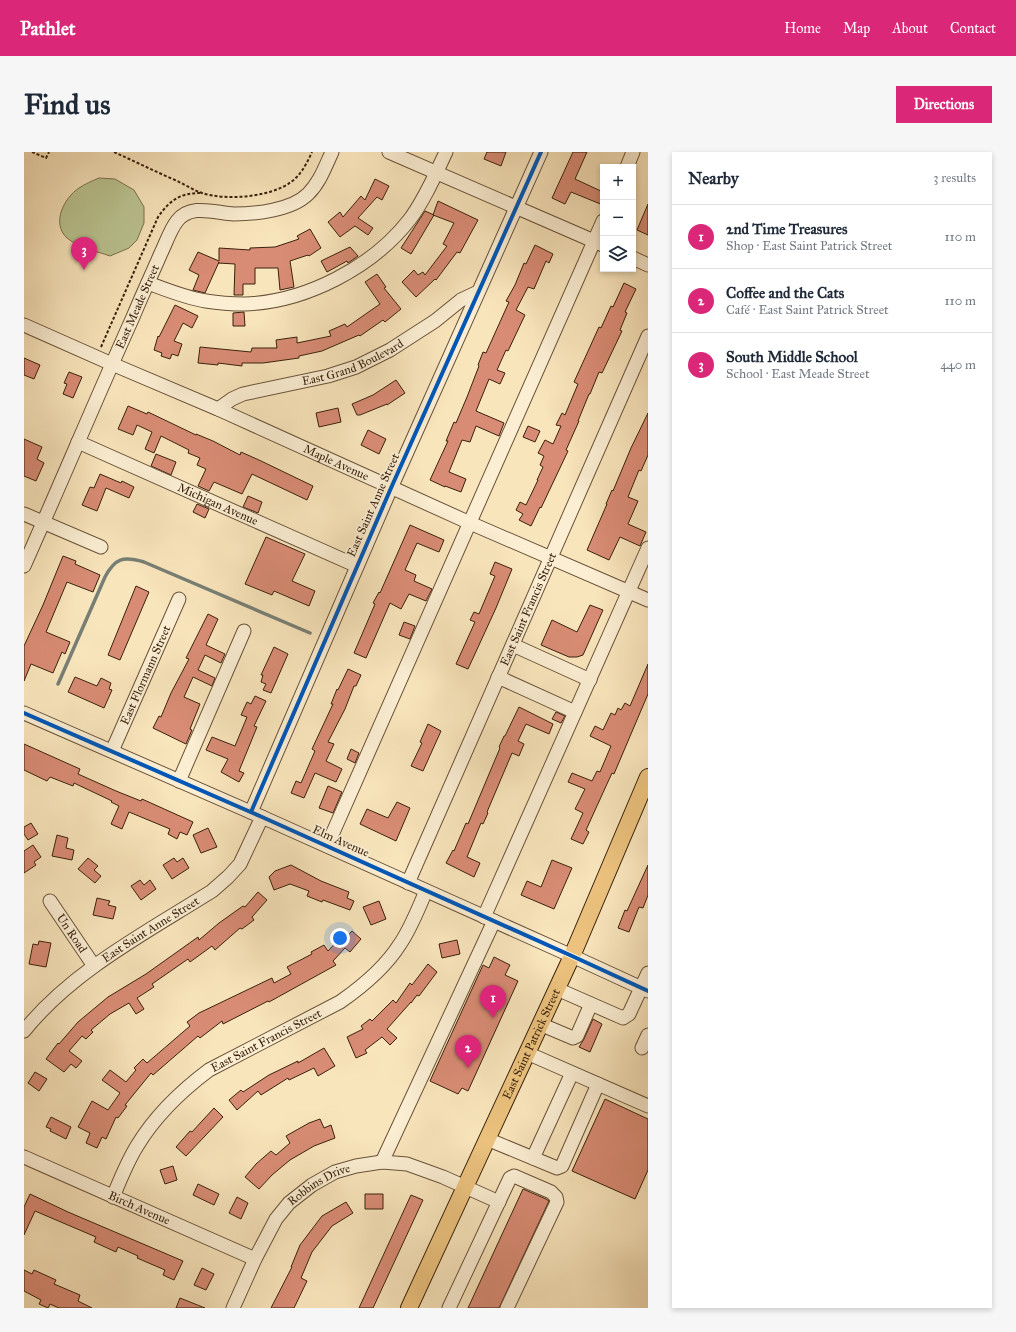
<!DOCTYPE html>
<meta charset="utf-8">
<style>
body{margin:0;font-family:"IM FELL Great Primer",serif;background:#f6f6f7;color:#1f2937}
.controls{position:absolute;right:12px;top:12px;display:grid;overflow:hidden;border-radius:0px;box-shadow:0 2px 6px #0003}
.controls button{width:36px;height:36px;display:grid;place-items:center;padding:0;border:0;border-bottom:1px solid #e0e1e3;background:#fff;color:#1f2937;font:20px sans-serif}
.you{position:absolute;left:316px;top:786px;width:14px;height:14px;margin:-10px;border:3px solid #fff;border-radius:50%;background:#1a73e8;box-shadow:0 0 0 6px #1a73e833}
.badge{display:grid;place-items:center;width:26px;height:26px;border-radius:50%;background:#db2777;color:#fff;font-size:13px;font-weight:700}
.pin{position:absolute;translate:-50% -33px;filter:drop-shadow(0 1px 2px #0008)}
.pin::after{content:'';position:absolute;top:21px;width:14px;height:12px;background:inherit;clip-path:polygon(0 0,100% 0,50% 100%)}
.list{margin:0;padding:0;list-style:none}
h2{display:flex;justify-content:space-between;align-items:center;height:52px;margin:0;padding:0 16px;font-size:17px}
h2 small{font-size:13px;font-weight:400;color:#747a83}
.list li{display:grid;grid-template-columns:26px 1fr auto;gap:12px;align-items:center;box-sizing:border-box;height:64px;padding:0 16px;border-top:1px solid #e0e1e3}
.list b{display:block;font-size:15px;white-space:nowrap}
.list p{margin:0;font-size:13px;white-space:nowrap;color:#747a83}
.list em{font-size:13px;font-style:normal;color:#747a83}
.icon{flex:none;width:22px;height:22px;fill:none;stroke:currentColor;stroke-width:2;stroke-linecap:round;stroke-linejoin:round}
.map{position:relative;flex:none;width:624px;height:1156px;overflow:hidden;border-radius:0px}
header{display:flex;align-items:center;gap:24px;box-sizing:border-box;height:56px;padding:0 20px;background:#db2777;color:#fff}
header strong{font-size:19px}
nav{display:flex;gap:22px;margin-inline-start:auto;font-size:14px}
.intro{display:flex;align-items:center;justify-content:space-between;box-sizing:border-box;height:96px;padding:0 24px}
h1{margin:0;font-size:28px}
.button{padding:10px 18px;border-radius:0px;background:#db2777;color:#fff;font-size:14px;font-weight:700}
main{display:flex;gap:24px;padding:0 24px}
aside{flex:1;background:#fff;border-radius:0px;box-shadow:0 2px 6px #0003}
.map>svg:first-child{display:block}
.green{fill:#bbc592;stroke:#7a734f}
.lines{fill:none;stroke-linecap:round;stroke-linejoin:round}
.stream{stroke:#777f74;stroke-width:3.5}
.building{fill:#d98c75;stroke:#39210c}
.minor-casing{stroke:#695238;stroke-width:15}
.major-casing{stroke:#39210c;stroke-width:18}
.path{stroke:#39210c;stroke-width:2;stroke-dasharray:3 2;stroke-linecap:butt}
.minor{stroke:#fbeed3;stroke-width:13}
.major{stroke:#ecc27e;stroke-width:16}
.cycleway-casing{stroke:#fbeed3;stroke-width:6}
.cycleway{stroke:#0057b8;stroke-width:4}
.labels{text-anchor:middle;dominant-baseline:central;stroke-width:3.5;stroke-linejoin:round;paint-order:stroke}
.street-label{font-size:12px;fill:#39210c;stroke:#fbeed3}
</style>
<header>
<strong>Pathlet</strong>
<nav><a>Home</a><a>Map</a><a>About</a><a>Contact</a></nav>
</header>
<div class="intro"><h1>Find us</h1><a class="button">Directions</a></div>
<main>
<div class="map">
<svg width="624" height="1156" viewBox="0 0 624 1156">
<rect width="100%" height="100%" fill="#f9e5bc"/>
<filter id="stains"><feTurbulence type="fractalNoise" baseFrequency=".005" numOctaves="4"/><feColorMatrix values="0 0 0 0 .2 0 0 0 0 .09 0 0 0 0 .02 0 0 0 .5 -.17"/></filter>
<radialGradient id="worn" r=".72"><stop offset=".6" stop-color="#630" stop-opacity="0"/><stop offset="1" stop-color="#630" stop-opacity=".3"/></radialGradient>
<!-- green -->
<path class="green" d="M75,26L91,27L110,38L120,55V71L113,88L105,96L86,104C72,99 55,96 43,86C27,71 40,46 55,36C61,32 68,29 75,26Z"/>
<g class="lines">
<!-- stream -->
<path class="stream" d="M34,532L81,425C91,406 99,404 120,410L286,481"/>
</g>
<!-- building -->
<path class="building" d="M463,0H482L477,14L460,7Z
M549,0H563L551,27L579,40V53L547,40L541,52L528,46Z
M351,27L365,34L358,48L353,45L334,66L349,76L344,83L331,74L316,85L304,70L316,60L319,65L337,44L341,48Z
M414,49L454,68L436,101L433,100L412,128L411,127L392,145L378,130L390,118L394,123L399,120L401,123L423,94L419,92L430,71L409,63Z
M624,52V83L613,78Z
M401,59L410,63L387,102L377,96Z
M286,77L297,96L285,104L284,103L266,109L270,135L256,138L254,116H231V132H219V143H210L211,112L194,111L195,110L181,141L169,138L175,123L165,118L174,100L195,109V96L226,98V96L251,95L275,87L273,84Z
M511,93L529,102L525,111L522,109L510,137L504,135L492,158L501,163L484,199L482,198L473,218L481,221L476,232L465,227L452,259L480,271L475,284L452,274L446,290L438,288L425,320L442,327L437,340L421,334V335L406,328L424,289H422L430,270L432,271L443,245L455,214L454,213L459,200L462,201L485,150L482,149L491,133L500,111L502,112Z
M326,95L334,104L324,111L323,109L303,120L297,109Z
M353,122L362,135L360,136L377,157L361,170L359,168L336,184L335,183L298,199L275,204V206L239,211H218V214L194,211V213L174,211L176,195L227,200L228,196H253L252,188L273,185V191L307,184L305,179L321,172L323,175L356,152L341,130Z
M600,131L612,137L601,160L603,161L596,178L598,179L578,221L575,220L566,242H565L554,269H555L542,298L544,299L517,356L516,355L507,374L495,368L499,362L492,358L496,350L502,353L514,328H513L519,315L516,313L520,304L514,301L521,288L529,292L537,274L532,273L538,261L541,263L554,232L550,230L575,175L577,176L587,154L589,155Z
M151,153L174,164L168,176L159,171L150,189L158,192L154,204L148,202L146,207L137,204L138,201L130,198L134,184L135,185Z
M220,160L221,174H209V161Z
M0,206L16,213L10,227L0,223Z
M45,220L58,225L49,246L39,242L43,232L40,231Z
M372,228L381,241L363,253V252L336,263H333L328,252L349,243Z
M104,254L123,262L124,260L172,283V282L189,289L216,303L217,300L235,308L289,334L283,348L228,322L218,342L190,330L185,339L174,334L182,317L173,313L176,306L164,301L165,298L137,284L130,301L121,297L128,280L113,273L109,283L94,277Z
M314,256L317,270L295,275L292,261Z
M624,261V303L617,319L615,318L604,345L614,349L604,372L622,380L616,394L596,385L585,408L563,398L583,352H582L588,338L589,339L607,296Z
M504,274L516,279L511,290L499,285Z
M344,278L362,287L355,302L337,293Z
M0,287L18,295L13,307L20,311L12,329L0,324Z
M132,302L152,310L147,323L127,314Z
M76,322L97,331L98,329L110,335L105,346L82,336L73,359L58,353L66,335L70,336Z
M224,344L238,350L234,361L219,355Z
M173,352L185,357L181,366L169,360Z
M386,373L420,388L415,400L393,391L381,418L392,423L390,429L408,437L402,449L385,442L377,457L366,451L342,506L330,501L351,452L349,451L355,440L356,441Z
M242,385L281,402L268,429L291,439L285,454L250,439L248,443L221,432Z
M39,404L52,409L51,412L76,423L69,440L43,430L22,480L46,490L41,502L38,500L29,521L7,512L0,529V494L19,453Z
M471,410L488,417L472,456L444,517L432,512L451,470L446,468L450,460L455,462L471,424L466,422Z
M112,434L125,440L96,508L84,503Z
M566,453L579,458L559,503L553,505H545L517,493L528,468L553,480Z
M184,462L194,467L182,493L201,502L197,511L181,503L174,518L191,526L188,534L169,525L160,545L176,552L166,577L168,578L162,592L129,576L135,564L137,565L147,541L165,507L162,506Z
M380,470L391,474L386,487L375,483Z
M250,495L264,502L247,541L239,538L242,532L237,530L239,523H237Z
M624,512V542L590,622L588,621L562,678L565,680L559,692L547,687L559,661L551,657L561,637L544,630L548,621L568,629L573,619L576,620L587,594L566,584L571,574L579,578L587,561L591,563L594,556L597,558L601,551L606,554Z
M324,517L337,523L332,534H330L321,557L304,590L310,592L302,609L318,617L312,630L291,621L280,646L267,641L272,629L277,631L291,599L288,597L309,552H307L313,537L314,538Z
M51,525L73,534L77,526L87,531L85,537L88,538L80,556L44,540Z
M231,544L242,549L230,574L233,575L215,619L220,621L215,630L197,620L204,607L182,598L188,585L211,594L223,565L217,563L223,550L227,552Z
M495,555L529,572L525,582L502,572L494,589L500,592L495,604L488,601L463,660L464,661L459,672L457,671L443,705L456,711L450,725L422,711L429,698L430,699L442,671L444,672L476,596L475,595L480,584H481Z
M532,560L541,564L537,571L528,567Z
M404,572L417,579L399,619L387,614L398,591L396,590Z
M0,592L56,617L54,622L92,639L117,649L118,647L169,670L163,683L156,680L153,687L144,682L146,677L105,660L98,677L87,672L95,654L87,650L88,649L50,631L49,634L26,625L23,629L0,618Z
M327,597L335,601L331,611L323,607Z
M304,634L318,640L309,661L295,656Z
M373,650L386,656L372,689L336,672L343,657L364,666Z
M7,671L14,682L4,688L0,682V675Z
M184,676L193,695L177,701L169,683Z
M33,683L44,686L42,696L50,698L48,708L28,704Z
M9,693L17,705L10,710L12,713L0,721V699Z
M64,706L74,714L70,718L77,724L71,731L54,717Z
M150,706L153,710L159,706L165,716L148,727L139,713Z
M528,708L548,716L530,757L497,743L503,729L517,735Z
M267,713L297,729L325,740L323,746L330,749L326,758L299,748L298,750L283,744L285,739L266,732L250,738L245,725L251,719Z
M624,713V743L619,756L615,755L605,780L594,776L601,758L603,759Z
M116,728L120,733L126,728L132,737L117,748L107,734Z
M234,740L243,748L228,765L230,768L218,777L216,776L191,798L188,794L166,810L164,807L128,832L130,835L113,846L120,857L112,862L105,851L86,862L67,878L69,880L62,887L58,884L45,899L58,909L52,916L47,912L40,920L22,907L34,891L35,892L54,870L84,845L122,822L174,785L175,788L195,771L219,754L221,755Z
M73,746L86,749L84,753L92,755L89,767L69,763Z
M355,749L362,767L347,773L339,755Z
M328,779L337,787L326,800L321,796L309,809L312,813L245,850L244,849L199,872L198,869L176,886L174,884L129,923L127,921L101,953L103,954L94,966L92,965L82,987L78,985L73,996L62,991L66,981L54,975L68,949L84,958L96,941L78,928L86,918L102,930L112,918L110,916L119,907L123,911L166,874L163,870L175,861L248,826L250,831L267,822L263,815L288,802L287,800L300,793L304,799L315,787L318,790Z
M433,788L436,802L418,806L415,792Z
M15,789L27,791L22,815L5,812L9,792L14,793Z
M470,805L486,813L481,823L494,829L444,939L438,936L434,942L406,929L459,813L465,816Z
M404,812L413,820L395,844L393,843L387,851V850L363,877L373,886L366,893L358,885L341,898L343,901L332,906L323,885L339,877L337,874L346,867L348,869L369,848L372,851L386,831L388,833Z
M569,867L578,872L566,900L555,895L560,887Z
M300,896L311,914L294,924L290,916L265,928L264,926L237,943L234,939L213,958L205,948L217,938L219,940L245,923L274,909V911Z
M11,920L23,927L15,939L4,931Z
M581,947L624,967V1018L611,1047L548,1019Z
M190,956L199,965L162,1004L152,995L166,979L168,980Z
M27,965L47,975L42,987L26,979L27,977L22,975Z
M296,967L300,976L307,973L311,986L290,994L266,1008L248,1023L235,1037L221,1025L232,1012L247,999L252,1003L266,991L262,984L285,971Z
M149,1014L153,1028L141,1032L136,1018Z
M174,1032L195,1042L190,1053L169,1043Z
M499,1037L522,1047L525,1049L475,1156H444Z
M6,1042L44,1060L159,1109L150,1128L139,1123L141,1118L113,1106L114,1104L94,1095L92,1100L70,1090L72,1085L11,1059L0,1083V1055Z
M341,1042H359V1057H341Z
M387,1043L399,1048L349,1156H335Z
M213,1045L224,1051L217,1067L205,1061Z
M322,1050L329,1061L308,1074L288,1100L277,1126L283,1129L270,1156H247L268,1115H267L276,1093L298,1064Z
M178,1116L190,1122L182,1138L170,1133Z
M0,1118L8,1122L10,1118L32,1128L30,1132L56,1143L54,1149L68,1156H35L26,1152L24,1156L15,1152L17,1148L0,1139Z
M156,1146L181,1156H152Z"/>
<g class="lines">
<defs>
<g id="minor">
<path d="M365,0L579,93"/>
<path d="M603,15L609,0"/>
<path d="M609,106L624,113"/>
<path d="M124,131C143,138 162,146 182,149C194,151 208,152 221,152C282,150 349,115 386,67C401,47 411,23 422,0"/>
<path id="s1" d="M0,173L88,212L194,257L446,371L624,448"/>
<path id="s2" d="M194,257L208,247L219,242L304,224L332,215L366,198L411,169L437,148L454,140"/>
<path id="s3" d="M54,290L333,414"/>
<path d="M0,362L77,395"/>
<path id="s4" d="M0,414C37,331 72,247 109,165C118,143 128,122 137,101C142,91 146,78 153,69C167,51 191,61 210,62C232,62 268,58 284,42C296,30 301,15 308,0"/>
<path d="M489,493L566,528"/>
<path d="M474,525L551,560"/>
<path d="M0,561L238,665L548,804L624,839"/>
<path id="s5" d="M88,599L155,447"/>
<path d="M155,629L220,479"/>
<path d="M227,660L367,336L517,0"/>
<path d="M303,694L579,69"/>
<path id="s6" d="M384,731L624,184"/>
<path id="s7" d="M26,749L70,814"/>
<path d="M460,765L624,396"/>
<path d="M533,837L599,866L605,862L624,821"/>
<path d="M516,872L549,886L553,884L567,852"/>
<path id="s8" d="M0,879C48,819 123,780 188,739L204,725L216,712L238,665"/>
<path d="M618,896L624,883"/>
<path d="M503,901L624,954"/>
<path d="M463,987L533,1016L538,1014L574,932"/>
<path id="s9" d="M0,1005L231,1107"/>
<path d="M509,1006L548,921"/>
<path d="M358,1010L470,769"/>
<path id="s10" d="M89,1045C96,1028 103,1010 113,994C131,964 157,939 185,918L316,850C339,834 361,816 376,792C387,776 394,757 402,739"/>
<path id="s11" d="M209,1156L231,1107L252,1067L265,1051L288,1033L311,1020L332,1014L358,1010L383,1012L419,1025L475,1050"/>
<path d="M425,1156L486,1026L490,1024L527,1040L532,1045L533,1050L483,1156"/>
</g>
<g id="major">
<path id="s12" d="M385,1156L548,804L624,625"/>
</g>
</defs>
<!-- minor casing -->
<use href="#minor" class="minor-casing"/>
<!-- major casing -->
<use href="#major" class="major-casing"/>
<!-- path -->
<path class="path" d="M8,0L22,6L25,0
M90,0C110,9 130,19 151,28C160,32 169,38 178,41C202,49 247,45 267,30C277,23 283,11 288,0
M77,195L134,65C146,48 156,41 177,41"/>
<!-- minor -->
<use href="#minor" class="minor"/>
<!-- major -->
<use href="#major" class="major"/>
<defs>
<path id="cycleway" d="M0,561L238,665L548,804L624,839
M227,660L367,336L517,0"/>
</defs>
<!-- cycleway casing -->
<use href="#cycleway" class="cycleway-casing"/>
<!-- cycleway -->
<use href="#cycleway" class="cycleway"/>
</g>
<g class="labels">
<!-- street labels -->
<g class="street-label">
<text stroke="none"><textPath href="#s4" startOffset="283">East Meade Street</textPath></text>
<text stroke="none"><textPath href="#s2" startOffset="144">East Grand Boulevard</textPath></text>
<text stroke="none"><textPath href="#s1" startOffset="341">Maple Avenue</textPath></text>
<text stroke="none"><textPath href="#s3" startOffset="153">Michigan Avenue</textPath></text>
<text transform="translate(349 353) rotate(-66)">East Saint Anne Street</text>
<text stroke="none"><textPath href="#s6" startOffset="299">East Saint Francis Street</textPath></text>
<text stroke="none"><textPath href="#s5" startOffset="83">East Flormann Street</textPath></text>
<text transform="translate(317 689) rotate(24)">Elm Avenue</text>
<text stroke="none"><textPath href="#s8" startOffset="163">East Saint Anne Street</textPath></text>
<text stroke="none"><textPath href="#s7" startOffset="39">Un Road</textPath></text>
<text stroke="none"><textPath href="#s10" startOffset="226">East Saint Francis Street</textPath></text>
<text stroke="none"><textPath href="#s12" startOffset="291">East Saint Patrick Street</textPath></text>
<text stroke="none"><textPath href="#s11" startOffset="155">Robbins Drive</textPath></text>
<text stroke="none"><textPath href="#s9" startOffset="126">Birch Avenue</textPath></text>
</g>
</g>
<rect width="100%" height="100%" filter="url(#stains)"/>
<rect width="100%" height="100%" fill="url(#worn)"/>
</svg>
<div class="controls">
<button>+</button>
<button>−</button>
<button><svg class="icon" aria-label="layers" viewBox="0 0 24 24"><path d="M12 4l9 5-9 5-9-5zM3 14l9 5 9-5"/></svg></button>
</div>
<div class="you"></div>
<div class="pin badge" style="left:469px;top:866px">1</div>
<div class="pin badge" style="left:444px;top:916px">2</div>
<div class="pin badge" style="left:60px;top:118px">3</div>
</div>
<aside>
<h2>Nearby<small>3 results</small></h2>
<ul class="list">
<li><span class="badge">1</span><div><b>2nd Time Treasures</b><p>Shop · East Saint Patrick Street</p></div><em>110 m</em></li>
<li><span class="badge">2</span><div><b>Coffee and the Cats</b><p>Café · East Saint Patrick Street</p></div><em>110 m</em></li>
<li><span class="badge">3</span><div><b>South Middle School</b><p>School · East Meade Street</p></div><em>440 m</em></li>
</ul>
</aside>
</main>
